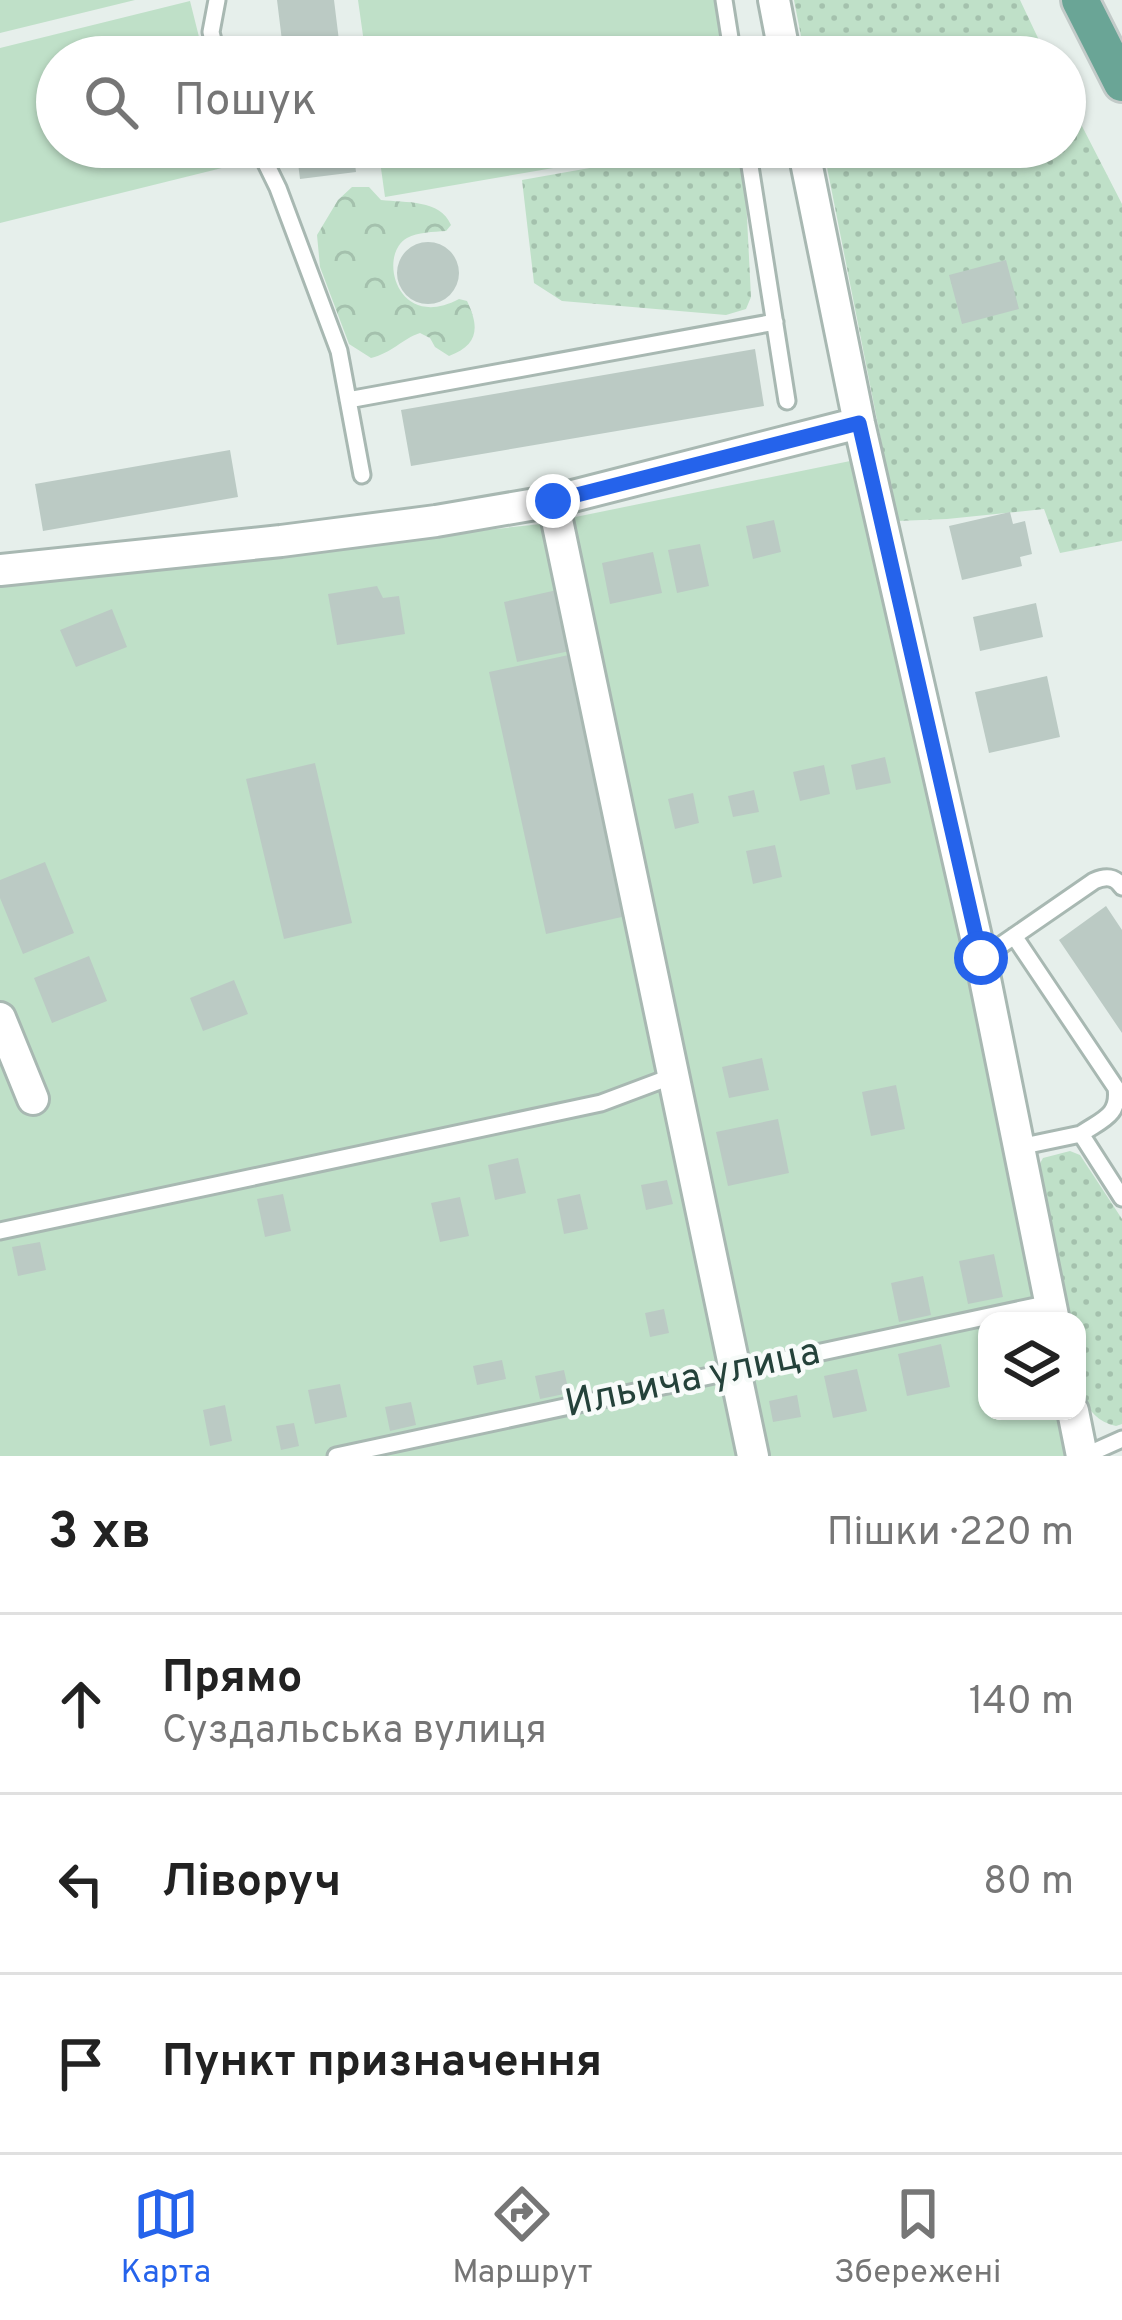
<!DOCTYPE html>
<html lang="uk">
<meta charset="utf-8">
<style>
body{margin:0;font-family:Overpass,sans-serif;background:#f2f2f2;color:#222}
.controls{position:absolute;right:36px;bottom:36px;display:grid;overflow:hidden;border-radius:24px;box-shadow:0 3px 9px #0004}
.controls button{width:108px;height:108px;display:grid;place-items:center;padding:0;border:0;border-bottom:3px solid #e0e0e0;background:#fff;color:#222;font:60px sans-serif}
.stop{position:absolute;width:36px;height:36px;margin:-27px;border:9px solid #2563eb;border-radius:50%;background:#fff}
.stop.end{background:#2563eb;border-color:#fff;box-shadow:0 3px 12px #0008}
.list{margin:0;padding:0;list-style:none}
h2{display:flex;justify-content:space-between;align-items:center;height:156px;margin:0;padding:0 48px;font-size:51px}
h2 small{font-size:39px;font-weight:400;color:#767676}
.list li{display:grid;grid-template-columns:78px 1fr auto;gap:36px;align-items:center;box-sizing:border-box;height:180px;padding:0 48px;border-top:3px solid #e0e0e0}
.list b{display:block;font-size:45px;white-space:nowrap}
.list p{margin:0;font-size:39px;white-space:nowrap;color:#767676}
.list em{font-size:39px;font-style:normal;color:#767676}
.icon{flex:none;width:66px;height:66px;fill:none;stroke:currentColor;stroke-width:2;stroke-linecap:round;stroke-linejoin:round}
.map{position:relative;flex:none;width:1122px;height:1456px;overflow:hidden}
.search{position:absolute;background:#fff;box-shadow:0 3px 9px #0004;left:36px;right:36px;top:36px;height:132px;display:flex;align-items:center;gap:30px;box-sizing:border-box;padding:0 42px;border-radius:66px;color:#767676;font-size:45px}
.sheet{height:696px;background:#fff}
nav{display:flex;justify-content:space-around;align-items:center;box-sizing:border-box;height:168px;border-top:3px solid #e0e0e0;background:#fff;font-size:33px;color:#767676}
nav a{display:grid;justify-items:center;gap:6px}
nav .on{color:#2563eb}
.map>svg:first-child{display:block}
.grass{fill:url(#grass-dots)}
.forest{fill:url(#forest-crowns)}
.green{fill:#bfe0c8}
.building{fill:#bbcac4}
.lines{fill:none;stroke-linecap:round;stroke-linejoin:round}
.service-casing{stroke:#a8b8b2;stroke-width:21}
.minor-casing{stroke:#a8b8b2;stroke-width:36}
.primary-casing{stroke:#c2cac8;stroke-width:42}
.service{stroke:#fff;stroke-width:15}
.minor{stroke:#fff;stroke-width:30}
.primary{stroke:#6aa596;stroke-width:36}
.route{stroke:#2563eb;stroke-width:15}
.labels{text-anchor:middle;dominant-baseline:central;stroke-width:9;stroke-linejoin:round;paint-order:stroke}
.street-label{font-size:39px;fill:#24423a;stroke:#f7fbf9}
</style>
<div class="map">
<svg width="1122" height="1456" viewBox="0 0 1122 1456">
<defs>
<pattern id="grass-dots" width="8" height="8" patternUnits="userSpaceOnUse" patternTransform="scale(3)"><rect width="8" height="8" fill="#bfe0c8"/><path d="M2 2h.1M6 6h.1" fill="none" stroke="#a4c1ad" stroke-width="1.8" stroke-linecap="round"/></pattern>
<pattern id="forest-crowns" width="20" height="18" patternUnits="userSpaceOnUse" patternTransform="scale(3)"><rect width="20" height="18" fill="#bfe0c8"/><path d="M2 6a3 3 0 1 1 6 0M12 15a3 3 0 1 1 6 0" fill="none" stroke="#a4c1ad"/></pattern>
</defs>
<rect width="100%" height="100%" fill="#e6efeb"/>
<!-- grass -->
<path class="grass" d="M794,0H1020L1047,57H805Z
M1065,93L1122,204V541L1060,553L1044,509L947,519L897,521L823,147H1065Z
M708,147H739L744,158L751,297L746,309L726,315L562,301L534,283L522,180Z
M1070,1151L1080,1155L1122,1219V1424L1116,1426C1071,1417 1077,1356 1077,1321H1067L1038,1167L1043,1158Z"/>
<!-- forest -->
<path class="forest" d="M352,187H369L381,200C406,203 440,199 451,225L446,231C433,232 418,232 407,238C377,255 397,332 459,299L467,301C480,328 478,345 449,356L435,347L430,338L420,333C402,339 392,353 371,358L349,344L320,267L317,235L338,200Z"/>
<!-- green -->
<path class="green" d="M0,0H135L0,33Z
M358,0H721L730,57H366Z
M190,1L204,57H57V147H226L230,166L0,223V48Z
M378,147H676L385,197Z
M860,459L1044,1321H987V1411H1064L1073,1456H0V583L541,524Z"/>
<!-- building -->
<path class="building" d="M277,0H334L341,57H284Z
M296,147H353L356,172L300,179Z
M397 273a31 31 0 1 1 62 0a31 31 0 1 1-62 0Z
M1006,260L1019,309L962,324L949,275Z
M755,349L764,406L411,466L401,410Z
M230,450L238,497L43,531L35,484Z
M1010,512L1013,524L1025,521L1032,554L1020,557L1022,566L962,580L949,526Z
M774,520L781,552L753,559L746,526Z
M700,544L709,586L677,593L668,550Z
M653,552L662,593L610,604L602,563Z
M377,586L383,598L399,596L405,634L337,645L328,594Z
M557,590L570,651L517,662L504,602Z
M1036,603L1043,637L980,651L973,617Z
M112,609L127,647L76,667L60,630Z
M578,653L635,914L546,934L489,672Z
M1047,676L1060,737L989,753L975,692Z
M885,757L891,783L856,790L851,765Z
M315,763L352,923L284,939L246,779Z
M824,765L830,794L800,801L793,772Z
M754,790L759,812L733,817L728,796Z
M693,793L699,823L675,829L668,799Z
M775,845L782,877L753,884L746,851Z
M45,862L74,933L23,954L0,898V880Z
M1106,906L1122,930V1033L1059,940Z
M89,956L107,1001L52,1023L34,978Z
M234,980L248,1014L203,1031L190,998Z
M762,1058L769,1090L729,1098L722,1067Z
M896,1085L905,1129L871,1136L862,1092Z
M778,1119L789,1173L728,1186L716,1132Z
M518,1158L526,1193L495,1200L488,1165Z
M667,1180L673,1204L646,1210L641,1185Z
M283,1194L291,1231L265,1237L257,1199Z
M580,1194L588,1229L564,1234L557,1199Z
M460,1197L469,1236L440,1242L431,1203Z
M40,1242L46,1270L18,1276L12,1247Z
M994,1254L1003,1297L968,1304L959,1261Z
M923,1276L931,1315L899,1322L891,1283Z
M664,1309L669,1333L650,1337L645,1313Z
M941,1344L950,1387L907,1396L898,1354Z
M502,1360L506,1379L477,1385L473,1366Z
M857,1369L867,1411L833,1418L824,1376Z
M564,1370L569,1393L540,1399L535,1376Z
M340,1384L347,1417L315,1424L308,1390Z
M797,1395L801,1417L773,1422L769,1401Z
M411,1402L416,1425L390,1431L385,1407Z
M225,1405L232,1441L210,1446L203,1410Z
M294,1423L299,1446L281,1450L276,1426Z"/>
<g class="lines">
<defs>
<path id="service" d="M724,0L733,57
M217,57L211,32L217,0
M258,147L278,188L339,351L362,475
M747,147L787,401
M348,400L775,322
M1014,936L1116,1088C1120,1116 1101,1120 1081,1134L1122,1198
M981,959L1094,881C1105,876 1115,876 1122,887
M1019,1147L1081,1134
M0,1231L601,1103L673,1076
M336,1456L1050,1303
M1084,1456L1122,1439"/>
<path id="minor" d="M774,0L785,57
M803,147L859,423L981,959L1054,1321
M553,501L753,1456
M0,570L281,541L436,521L553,501L859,423
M0,1018L33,1099
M1073,1411L1082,1456"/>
<path id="primary" d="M1080,0L1122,83"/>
</defs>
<!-- service casing -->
<use href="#service" class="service-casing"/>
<!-- minor casing -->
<use href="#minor" class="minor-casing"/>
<!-- primary casing -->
<use href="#primary" class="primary-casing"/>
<!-- service -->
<use href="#service" class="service"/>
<!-- minor -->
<use href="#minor" class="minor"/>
<!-- primary -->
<use href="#primary" class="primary"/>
</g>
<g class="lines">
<!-- route -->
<path class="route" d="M553,501L859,423L981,958"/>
</g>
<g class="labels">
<!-- street labels -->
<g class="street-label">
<text transform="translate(693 1380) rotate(-12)">Ильича улица</text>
</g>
</g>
</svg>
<div class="controls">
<button><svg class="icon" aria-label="layers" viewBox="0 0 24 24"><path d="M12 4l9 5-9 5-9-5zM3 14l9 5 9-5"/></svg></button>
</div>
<div class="stop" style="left:981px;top:958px"></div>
<div class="stop end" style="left:553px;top:501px"></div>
<div class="search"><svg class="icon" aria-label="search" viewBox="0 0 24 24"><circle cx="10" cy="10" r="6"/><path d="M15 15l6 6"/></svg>Пошук</div>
</div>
<section class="sheet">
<h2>3 хв<small>Пішки · 220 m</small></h2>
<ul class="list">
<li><svg class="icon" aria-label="ahead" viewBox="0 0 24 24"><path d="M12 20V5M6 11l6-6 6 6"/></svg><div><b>Прямо</b><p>Суздальська вулиця</p></div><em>140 m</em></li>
<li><svg class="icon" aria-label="left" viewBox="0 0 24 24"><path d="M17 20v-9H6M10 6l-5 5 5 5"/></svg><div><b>Ліворуч</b></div><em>80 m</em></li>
<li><svg class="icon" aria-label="arrive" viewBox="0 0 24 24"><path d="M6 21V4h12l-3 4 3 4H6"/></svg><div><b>Пункт призначення</b></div></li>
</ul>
</section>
<nav>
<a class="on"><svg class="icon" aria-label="map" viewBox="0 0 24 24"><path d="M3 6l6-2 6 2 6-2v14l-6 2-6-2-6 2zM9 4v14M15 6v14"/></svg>Карта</a>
<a><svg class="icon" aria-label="directions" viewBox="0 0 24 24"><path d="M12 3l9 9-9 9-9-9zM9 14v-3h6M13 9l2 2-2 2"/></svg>Маршрут</a>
<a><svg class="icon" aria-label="saved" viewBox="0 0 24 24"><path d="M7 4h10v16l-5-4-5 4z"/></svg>Збережені</a>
</nav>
